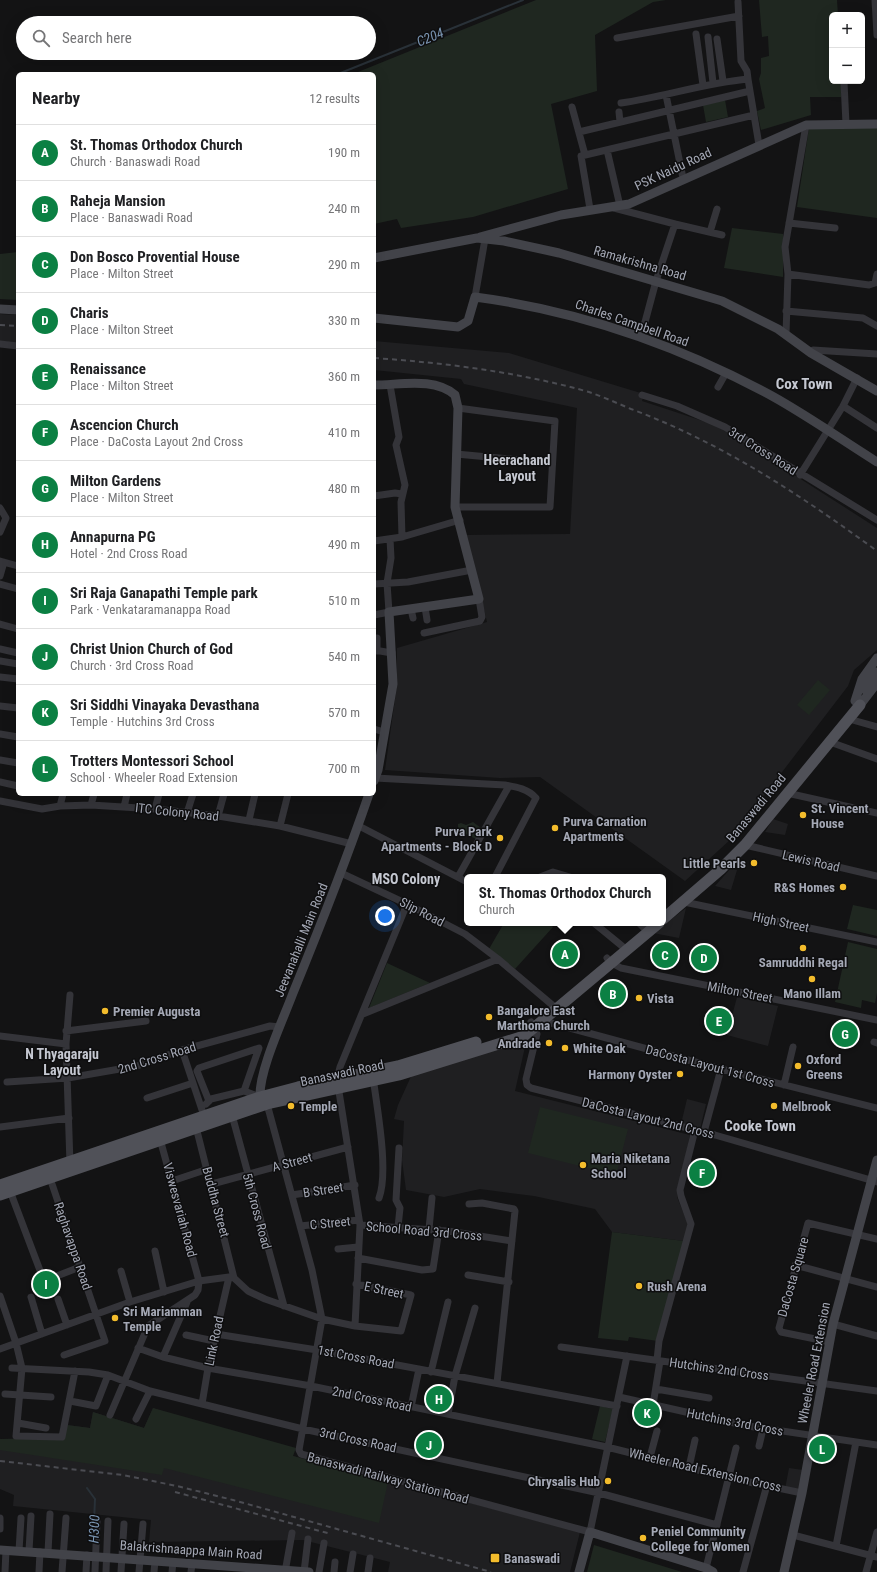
<!DOCTYPE html>
<meta charset="utf-8">
<style>
body{margin:0;font-family:"Roboto Condensed",sans-serif;background:#f6f6f6;color:#202124}
.controls{position:absolute;right:12px;top:12px;display:grid;overflow:hidden;border-radius:6px;box-shadow:0 4px 16px #0002}
.controls button{width:36px;height:36px;display:grid;place-items:center;padding:0;border:0;border-bottom:1px solid #e0e0e0;background:#fff;color:#202124;font:20px sans-serif}
.you{position:absolute;left:385px;top:916px;width:14px;height:14px;margin:-10px;border:3px solid #fff;border-radius:50%;background:#1a73e8;box-shadow:0 0 0 6px #1a73e833}
.badge{display:grid;place-items:center;width:26px;height:26px;border-radius:50%;background:#0b8043;color:#fff;font-size:13px;font-weight:700}
.pin{position:absolute;translate:-50% -50%;border:2px solid #fff;box-shadow:0 1px 4px #0006}
.popup{position:absolute;left:464px;top:874px;width:202px;height:52px;box-sizing:border-box;display:grid;place-content:center;border-radius:6px;background:#fff;filter:drop-shadow(0 1px 3px #0005);font-size:13px;white-space:nowrap;color:#757577}
.popup b{font-size:15px;color:#202124}
.popup::after{content:'';position:absolute;left:50%;top:100%;margin-left:-8px;border:8px solid transparent;border-top-color:#fff}
.list{margin:0;padding:0;list-style:none}
h2{display:flex;justify-content:space-between;align-items:center;height:52px;margin:0;padding:0 16px;font-size:17px}
h2 small{font-size:13px;font-weight:400;color:#757577}
.list li{display:grid;grid-template-columns:26px 1fr auto;gap:12px;align-items:center;box-sizing:border-box;height:56px;padding:0 16px;border-top:1px solid #e0e0e0}
.list b{display:block;font-size:15px;white-space:nowrap}
.list p{margin:0;font-size:13px;white-space:nowrap;color:#757577}
.list em{font-size:13px;font-style:normal;color:#757577}
.icon{flex:none;width:22px;height:22px;fill:none;stroke:currentColor;stroke-width:2;stroke-linecap:round;stroke-linejoin:round}
.map{position:relative;flex:none;width:877px;height:1572px;overflow:hidden}
.search{position:absolute;background:#fff;box-shadow:0 4px 16px #0002;left:16px;top:16px;width:360px;height:44px;display:flex;align-items:center;gap:10px;box-sizing:border-box;padding:0 14px;border-radius:22px;color:#757577;font-size:15px}
.panel{position:absolute;background:#fff;box-shadow:0 4px 16px #0002;left:16px;top:72px;width:360px;height:724px;border-radius:6px}
.map>svg:first-child{display:block}
.built{fill:#1f1f21}
.green{fill:#1f2720}
.lines{fill:none;stroke-linecap:round;stroke-linejoin:round}
.stream{stroke:#293138;stroke-width:2}
.street{stroke:#343439;stroke-width:7}
.secondary{stroke:#424349;stroke-width:9}
.primary{stroke:#505158;stroke-width:11}
.rail{stroke:#4b4c52;stroke-width:2;stroke-dasharray:5 4;stroke-linecap:butt}
.poi-dot{fill:#f3bc2c;stroke:#0e0e0f;stroke-width:1.5}
.labels{text-anchor:middle;dominant-baseline:central;stroke-width:3;stroke-linejoin:round;paint-order:stroke}
.street-label{font-size:13px;fill:#a4a8b5;stroke:#0e0e0f}
.poi-label{font-size:13px;font-weight:bold;fill:#a4a8b5;stroke:#0e0e0f;text-anchor:start}
.water-label{font-size:14px;font-style:italic;fill:#7a94b1;stroke:#0e0e0f}
.neighbourhood-label{font-size:14px;font-weight:bold;fill:#c5c8d1;stroke:#0e0e0f}
.quarter-label{font-size:15px;font-weight:bold;fill:#c5c8d1;stroke:#0e0e0f}
</style>
<div class="map">
<svg width="877" height="1572" viewBox="0 0 877 1572">
<rect width="100%" height="100%" fill="#131314"/>
<!-- built -->
<path class="built" d="M0,314L18,315V343L0,341Z
M374,341L509,353L644,394L642,401L718,426L877,528V650L854,670L848,686L730,840L685,881L540,777L500,778L385,770L397,685V648L487,622L466,535L570,534L577,408L464,384L461,379L374,370Z
M773,819L788,824L785,835L765,832Z
M731,868L737,870L731,890L715,886Z
M686,908L679,938L653,933Z
M737,997L778,1006L768,1046L727,1035Z
M527,1038L515,1091L690,1135L677,1197L688,1224L684,1241L612,1232L595,1209L534,1196L480,1189L444,1197L406,1190L402,1160L404,1121L394,1119L398,1105L413,1072Z
M687,1099L706,1104L700,1129L681,1124Z
M153,1408L293,1456L580,1532L570,1572H388L390,1562L303,1540L149,1542L151,1520L13,1506L14,1495L0,1489V1439L63,1438L67,1425L90,1428L93,1412L144,1428Z
M815,1439L832,1441L829,1461L812,1459Z
M789,1468L803,1470L800,1492L785,1489Z"/>
<!-- green -->
<path class="green" d="M536,0H666L653,2L595,35L597,91L551,104L568,189L473,217L401,228L397,219L374,224V74H353Z
M759,0H837L838,15H832V81H841V97H810L811,115L761,130L757,111L765,108L759,79L761,73V58L769,56L768,36L762,37Z
M725,100L728,117L706,122L703,105Z
M877,127V218L797,207L809,128Z
M732,228L783,234V277L724,268Z
M18,252V300L0,299V254Z
M818,680L830,690L809,715L797,705Z
M473,822L481,828L476,839L458,830V824L461,823L466,825Z
M853,905L877,910V936L847,929Z
M504,923H549L553,927L515,969L489,949Z
M848,942L877,949V993L875,1003L862,1000L861,1008L835,1002Z
M387,963L430,983L369,1008Z
M540,1107L628,1129L616,1175L528,1153Z
M612,1232L684,1241L658,1341L629,1337L628,1341L598,1338Z
M600,1406L613,1409L605,1442L592,1439Z
M153,1408L296,1448L293,1456L388,1482L379,1523L164,1468L162,1475L0,1450V1439L63,1438L67,1425L90,1428L93,1412L144,1428Z
M594,1545L682,1572H587Z"/>
<g class="lines">
<!-- stream -->
<path class="stream" d="M338,74L523,0
M87,1488L95,1499L94,1522"/>
<!-- street -->
<path class="street" d="M875,0L877,35
M738,2L741,61L747,71L748,79
M696,34L703,85
M708,37L713,83
M617,38L739,16
M717,39L723,81
M844,82L846,124
M666,95L683,178
M621,103C664,97 704,83 748,79L759,145
M572,107L585,155
M619,112L620,122
M579,132L750,91
M607,150L620,206
M614,208L675,224
M590,209L581,156L754,115
M789,223L835,228
M710,232L717,209
M788,274L869,285L875,283L877,274
M475,297L485,239
M786,311L863,318L877,326
M786,334L788,274L785,247L806,125
M641,337L656,281L675,224L722,235
M0,344L18,346
M811,353L813,350L877,354
M390,385L399,437L396,445L405,485L401,502L402,537
M718,387L726,373
M642,395L677,406L725,427L877,520
M843,406L877,428
M456,454L552,463
M800,475L843,406L857,378
M374,496L395,493L402,494
M455,507H550L555,421L458,408
M0,508L6,518L0,532
M374,541L402,537L460,520
M0,561L18,566
M0,576L4,562
M0,584L18,589
M374,584L408,582L472,570
M425,607L427,620
M411,609L413,618
M374,615L389,612L387,583L391,558L390,539
M0,624L18,629
M424,633L480,621L482,617L479,599
M377,638V651
M0,649L18,653
M374,650L392,653
M0,661L18,664
M0,677L18,679
M0,706L18,708
M849,719L877,727
M374,729L384,732
M0,734L18,737
M830,742L877,759
M0,760L18,763
M375,778L505,785C517,787 528,789 536,798L495,877
M0,782L18,786
M787,793L877,813
M0,801L42,809L60,806L91,805L155,809L218,816L280,826L352,844
M91,805L94,794
M60,806L63,794
M124,807L127,794
M155,809L159,794
M187,813L193,794
M218,816L224,794
M249,820L255,794
M280,826L288,794
M359,826L467,882
M745,845L877,876
M341,873L407,904L465,934L498,959
M458,877L509,786
M540,877L553,872L570,877
M684,902L877,942
M594,923L622,946
M639,923L644,928
M607,958L610,962L621,968L877,1020
M70,995L66,1044L70,1164
M363,1014L498,959L557,1009
M544,1021L721,1069L877,1108
M531,1022L537,1034L526,1079L527,1085L531,1088L715,1135L877,1182
M66,1031L146,1021
M0,1036L66,1044
M874,1042L877,1043
M182,1050L204,1116
M373,1077C377,1108 389,1171 379,1198
M7,1082L68,1078L137,1066L182,1050L270,1026L280,1027
M784,1085L793,1047
M147,1098L193,1083
M209,1101L197,1071L199,1068L259,1048L244,1091
M206,1104L211,1099L244,1091L260,1097
M267,1104L312,1270L322,1319L299,1450L301,1454L590,1532L627,1356
M232,1115L284,1306
M0,1127L69,1118
M196,1127L234,1278
M704,1132L721,1069
M50,1178L105,1341L64,1355
M172,1181L208,1169
M212,1184L348,1147
M10,1191L44,1281L80,1267
M292,1195L355,1185
M469,1204L482,1203L514,1209L515,1211L497,1383
M360,1225L448,1231L512,1241
M300,1226L359,1220
M398,1227L400,1208L396,1200L399,1148
M429,1229L432,1198
M338,1249L358,1247
M155,1251L164,1292
M358,1258L422,1270L433,1269L439,1230
M795,1265L877,1287
M121,1271L130,1302
M468,1275L509,1282
M0,1296L16,1343L22,1368L16,1436L62,1437L75,1371
M31,1297L42,1334
M58,1299L67,1325
M833,1324L877,1336
M355,1326L360,1225L337,1079L340,1067L407,904
M216,1334L317,1350L617,1406
M186,1335L214,1341
M830,1342L781,1332L779,1328L808,1223L877,1239
M561,1347L877,1391
M138,1348L163,1357L208,1368L311,1386L607,1447L730,1478L802,1493
M0,1349L130,1302L199,1281L229,1277L234,1278L248,1291L265,1299L322,1319L355,1326L401,1331L411,1295L356,1284
M163,1357L187,1302
M657,1360L659,1341L691,1224L681,1196L680,1190L695,1130
M12,1368L89,1372L108,1375L150,1391L202,1404L303,1429L599,1493L717,1525
M431,1372L448,1302
M656,1389L709,1398
M5,1394L51,1397
M619,1397L748,1426L877,1445
M70,1401L96,1406L108,1375
M202,1404L208,1368L229,1277
M653,1405L660,1361
M411,1407L419,1369
M448,1414L455,1376L475,1308
M110,1415L148,1326L195,1295L198,1290L199,1281L160,1139
M136,1419L150,1391
M18,1423L46,1428
M759,1446L763,1429
M650,1457L657,1431
M689,1467L695,1440
M0,1518V1529
M793,1535L877,1557
M836,1546L856,1442
M19,1551L21,1518
M29,1551L31,1516
M48,1552L50,1514
M706,1568L736,1448
M5,1572L6,1550
M39,1572L40,1552
M62,1572L66,1518
M86,1572L87,1555
M95,1572L97,1521
M106,1572L108,1521
M121,1572L124,1524
M139,1572L143,1524
M154,1572L155,1561
M172,1572L173,1562
M191,1572L192,1564
M285,1572L292,1533
M304,1572L308,1539
M319,1572L324,1543
M334,1572L335,1562
M350,1572L353,1554
M368,1572L370,1558
M743,1572L767,1485
M866,1572L877,1532"/>
<!-- secondary -->
<path class="secondary" d="M480,237L561,215L629,204L806,125L877,124
M374,258L477,238L504,241L559,253L722,301L778,329L811,353L877,391
M0,309L18,310
M374,318L458,327L468,321L475,297C581,311 678,345 772,396C808,416 842,440 877,462
M374,385C401,385 434,377 455,395L458,408L455,507L479,599L389,612L393,684L378,770L374,781
M863,689L877,672
M855,701L862,679L877,658
M860,705L877,683
M260,1097C259,1070 283,1020 293,993C320,927 346,861 369,794
M0,1550L309,1572
M579,1572L590,1532L706,1568L713,1572
M784,1572L802,1493L833,1324L877,1160"/>
<!-- primary -->
<path class="primary" d="M663,919L721,869L745,845L860,705
M0,1185L260,1097L298,1087L398,1066L476,1042
M0,1195L267,1104L399,1075L524,1036L659,923"/>
<!-- rail -->
<path class="rail" d="M0,325L18,326
M374,358C447,363 518,372 589,392C603,397 617,403 631,409C722,443 799,494 877,551
M0,1461L123,1475L177,1486L233,1500L491,1572
M175,1492L331,1534"/>
</g>
<!-- markers -->
<g class="poi-dot">
<circle cx="803" cy="815" r="4"/>
<circle cx="555" cy="828" r="4"/>
<circle cx="500" cy="838" r="4"/>
<circle cx="754" cy="863" r="4"/>
<circle cx="843" cy="887" r="4"/>
<circle cx="803" cy="948" r="4"/>
<circle cx="812" cy="979" r="4"/>
<circle cx="639" cy="998" r="4"/>
<circle cx="105" cy="1011" r="4"/>
<circle cx="489" cy="1017" r="4"/>
<circle cx="549" cy="1043" r="4"/>
<circle cx="565" cy="1048" r="4"/>
<circle cx="798" cy="1066" r="4"/>
<circle cx="680" cy="1074" r="4"/>
<circle cx="291" cy="1106" r="4"/>
<circle cx="774" cy="1106" r="4"/>
<circle cx="583" cy="1165" r="4"/>
<circle cx="639" cy="1286" r="4"/>
<circle cx="115" cy="1318" r="4"/>
<circle cx="608" cy="1481" r="4"/>
<circle cx="643" cy="1538" r="4"/>
<rect x="490" y="1553" width="10" height="10" rx="2"/>
</g>
<g class="labels">
<!-- street labels -->
<g class="street-label">
<text transform="translate(673 169) rotate(-25)">PSK Naidu Road</text>
<text transform="translate(640 263) rotate(16)">Ramakrishna Road</text>
<text transform="translate(632 323) rotate(19)">Charles Campbell Road</text>
<text transform="translate(763 451) rotate(32)">3rd Cross Road</text>
<text transform="translate(756 808) rotate(-50)">Banaswadi Road</text>
<text transform="translate(177 812) rotate(6)">ITC Colony Road</text>
<text transform="translate(811 861) rotate(13)">Lewis Road</text>
<text transform="translate(422 912) rotate(27)">Slip Road</text>
<text transform="translate(781 922) rotate(12)">High Street</text>
<text transform="translate(301 940) rotate(-68)">Jeevanahalli Main Road</text>
<text transform="translate(740 992) rotate(11)">Milton Street</text>
<text transform="translate(157 1058) rotate(-17)">2nd Cross Road</text>
<text transform="translate(710 1066) rotate(15)">DaCosta Layout 1st Cross</text>
<text transform="translate(342 1073) rotate(-12)">Banaswadi Road</text>
<text transform="translate(648 1118) rotate(14)">DaCosta Layout 2nd Cross</text>
<text transform="translate(292 1162) rotate(-15)">A Street</text>
<text transform="translate(323 1190) rotate(-9)">B Street</text>
<text transform="translate(216 1202) rotate(75)">Buddha Street</text>
<text transform="translate(180 1210) rotate(75)">Viswesvariah Road</text>
<text transform="translate(257 1211) rotate(75)">5th Cross Road</text>
<text transform="translate(330 1223) rotate(-6)">C Street</text>
<text transform="translate(424 1231) rotate(5)">School Road 3rd Cross</text>
<text transform="translate(73 1246) rotate(71)">Raghavappa Road</text>
<text transform="translate(793 1277) rotate(-74)">DaCosta Square</text>
<text transform="translate(384 1290) rotate(12)">E Street</text>
<text transform="translate(214 1341) rotate(-78)">Link Road</text>
<text transform="translate(356 1357) rotate(11)">1st Cross Road</text>
<text transform="translate(814 1363) rotate(-79)">Wheeler Road Extension</text>
<text transform="translate(719 1369) rotate(8)">Hutchins 2nd Cross</text>
<text transform="translate(372 1399) rotate(12)">2nd Cross Road</text>
<text transform="translate(735 1422) rotate(11)">Hutchins 3rd Cross</text>
<text transform="translate(358 1440) rotate(12)">3rd Cross Road</text>
<text transform="translate(705 1470) rotate(13)">Wheeler Road Extension Cross</text>
<text transform="translate(388 1478) rotate(15)">Banaswadi Railway Station Road</text>
<text transform="translate(191 1550) rotate(4)">Balakrishnaappa Main Road</text>
</g>
<!-- poi labels -->
<g class="poi-label">
<text x="811" y="808">St. Vincent<tspan x="811" dy="15">House</tspan></text>
<text x="563" y="821">Purva Carnation<tspan x="563" dy="15">Apartments</tspan></text>
<text x="492" y="831" text-anchor="end">Purva Park<tspan x="492" dy="15">Apartments - Block D</tspan></text>
<text x="746" y="863" text-anchor="end">Little Pearls</text>
<text x="835" y="887" text-anchor="end">R&amp;S Homes</text>
<text x="803" y="962" text-anchor="middle">Samruddhi Regal</text>
<text x="812" y="993" text-anchor="middle">Mano Illam</text>
<text x="647" y="998">Vista</text>
<text x="497" y="1010">Bangalore East<tspan x="497" dy="15">Marthoma Church</tspan></text>
<text x="113" y="1011">Premier Augusta</text>
<text x="541" y="1043" text-anchor="end">Andrade</text>
<text x="573" y="1048">White Oak</text>
<text x="806" y="1059">Oxford<tspan x="806" dy="15">Greens</tspan></text>
<text x="672" y="1074" text-anchor="end">Harmony Oyster</text>
<text x="299" y="1106">Temple</text>
<text x="782" y="1106">Melbrook</text>
<text x="591" y="1158">Maria Niketana<tspan x="591" dy="15">School</tspan></text>
<text x="647" y="1286">Rush Arena</text>
<text x="123" y="1311">Sri Mariamman<tspan x="123" dy="15">Temple</tspan></text>
<text x="600" y="1481" text-anchor="end">Chrysalis Hub</text>
<text x="651" y="1531">Peniel Community<tspan x="651" dy="15">College for Women</tspan></text>
<text x="504" y="1558">Banaswadi</text>
</g>
<!-- water labels -->
<g class="water-label">
<text transform="translate(430 37) rotate(-22)">C204</text>
<text transform="translate(94 1529) rotate(-88)">H300</text>
</g>
<!-- neighbourhood labels -->
<g class="neighbourhood-label">
<text x="517" y="460">Heerachand<tspan x="517" dy="16">Layout</tspan></text>
<text x="406" y="879">MSO Colony</text>
<text x="62" y="1054">N Thyagaraju<tspan x="62" dy="16">Layout</tspan></text>
</g>
<!-- quarter labels -->
<g class="quarter-label">
<text x="804" y="384">Cox Town</text>
<text x="760" y="1126">Cooke Town</text>
</g>
</g>
</svg>
<div class="controls">
<button>+</button>
<button>−</button>
</div>
<div class="you"></div>
<div class="pin badge" style="left:565px;top:954px">A</div>
<div class="popup"><b>St. Thomas Orthodox Church</b>Church</div>
<div class="pin badge" style="left:613px;top:994px">B</div>
<div class="pin badge" style="left:665px;top:955px">C</div>
<div class="pin badge" style="left:704px;top:958px">D</div>
<div class="pin badge" style="left:719px;top:1021px">E</div>
<div class="pin badge" style="left:702px;top:1173px">F</div>
<div class="pin badge" style="left:845px;top:1034px">G</div>
<div class="pin badge" style="left:439px;top:1399px">H</div>
<div class="pin badge" style="left:46px;top:1284px">I</div>
<div class="pin badge" style="left:429px;top:1445px">J</div>
<div class="pin badge" style="left:647px;top:1413px">K</div>
<div class="pin badge" style="left:822px;top:1449px">L</div>
<div class="search"><svg class="icon" aria-label="search" viewBox="0 0 24 24"><circle cx="10" cy="10" r="6"/><path d="M15 15l6 6"/></svg>Search here</div>
<section class="panel">
<h2>Nearby<small>12 results</small></h2>
<ul class="list">
<li><span class="badge">A</span><div><b>St. Thomas Orthodox Church</b><p>Church · Banaswadi Road</p></div><em>190 m</em></li>
<li><span class="badge">B</span><div><b>Raheja Mansion</b><p>Place · Banaswadi Road</p></div><em>240 m</em></li>
<li><span class="badge">C</span><div><b>Don Bosco Provential House</b><p>Place · Milton Street</p></div><em>290 m</em></li>
<li><span class="badge">D</span><div><b>Charis</b><p>Place · Milton Street</p></div><em>330 m</em></li>
<li><span class="badge">E</span><div><b>Renaissance</b><p>Place · Milton Street</p></div><em>360 m</em></li>
<li><span class="badge">F</span><div><b>Ascencion Church</b><p>Place · DaCosta Layout 2nd Cross</p></div><em>410 m</em></li>
<li><span class="badge">G</span><div><b>Milton Gardens</b><p>Place · Milton Street</p></div><em>480 m</em></li>
<li><span class="badge">H</span><div><b>Annapurna PG</b><p>Hotel · 2nd Cross Road</p></div><em>490 m</em></li>
<li><span class="badge">I</span><div><b>Sri Raja Ganapathi Temple park</b><p>Park · Venkataramanappa Road</p></div><em>510 m</em></li>
<li><span class="badge">J</span><div><b>Christ Union Church of God</b><p>Church · 3rd Cross Road</p></div><em>540 m</em></li>
<li><span class="badge">K</span><div><b>Sri Siddhi Vinayaka Devasthana</b><p>Temple · Hutchins 3rd Cross</p></div><em>570 m</em></li>
<li><span class="badge">L</span><div><b>Trotters Montessori School</b><p>School · Wheeler Road Extension</p></div><em>700 m</em></li>
</ul>
</section>
</div>
